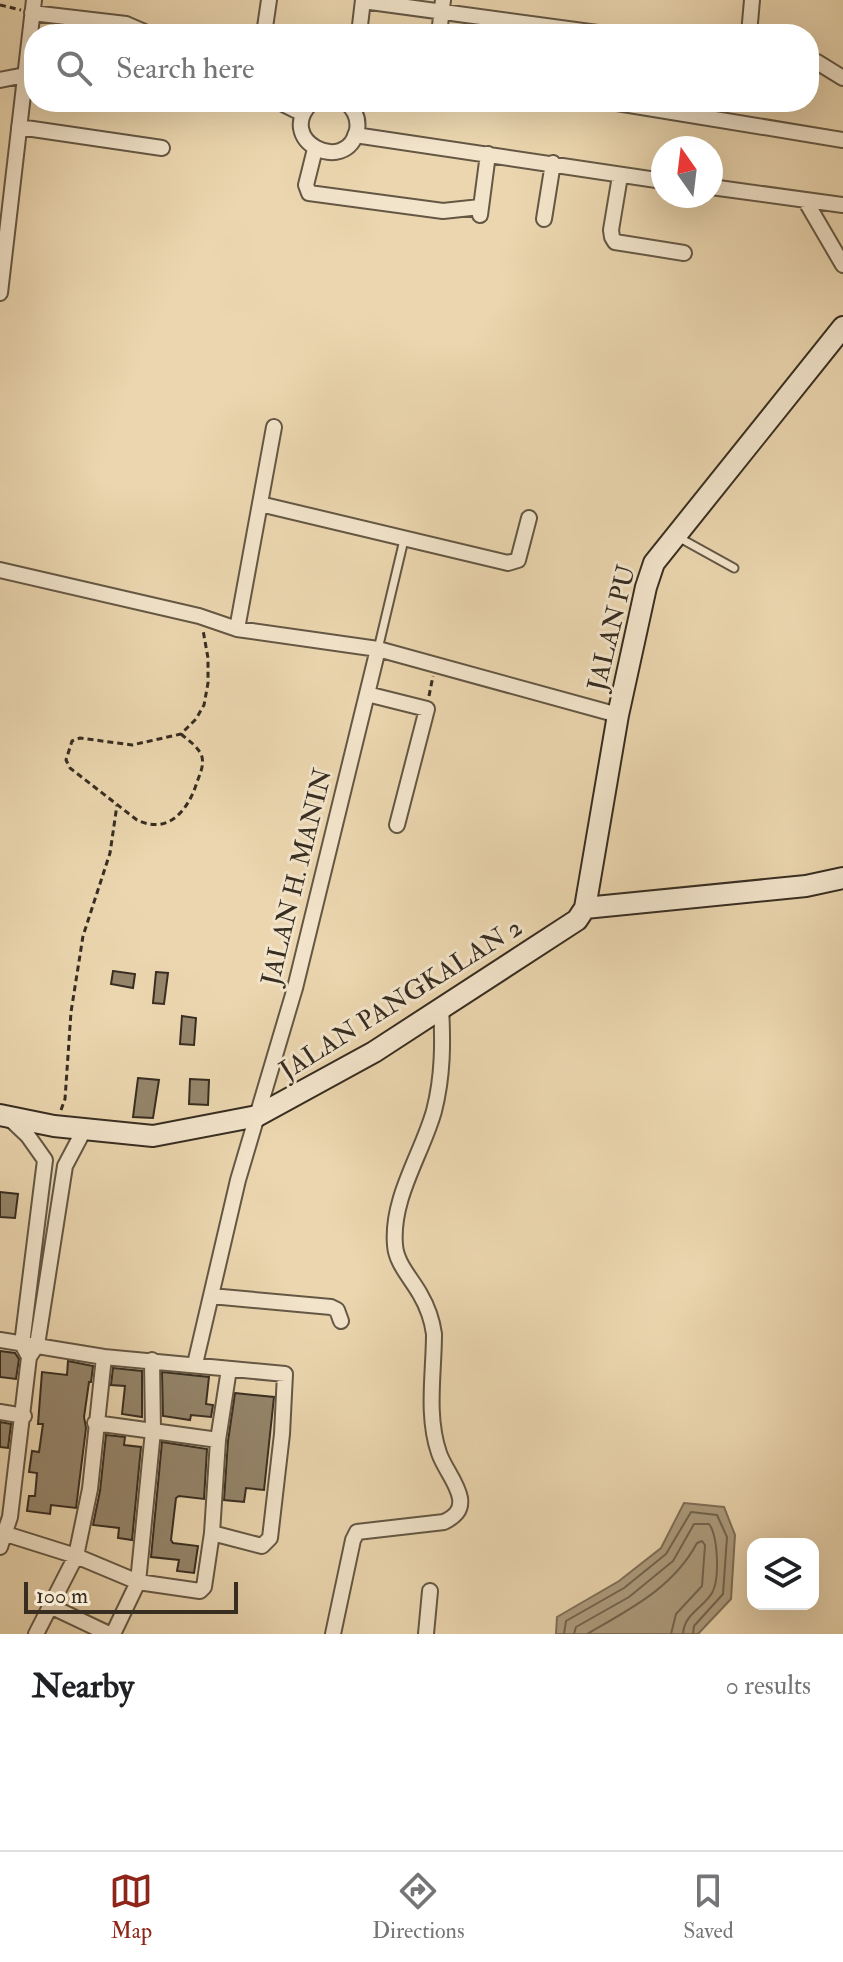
<!DOCTYPE html>
<style>
body{margin:0;font-family:"IM FELL Double Pica",serif;background:#f6f6f6;color:#202124}
.controls{position:absolute;right:24px;bottom:24px;display:grid;overflow:hidden;border-radius:16px;box-shadow:0 8px 32px #0002}
.controls button{width:72px;height:72px;display:grid;place-items:center;padding:0;border:0;border-bottom:2px solid #e0e0e0;background:#fff;color:#202124;font:40px sans-serif}
.compass{position:absolute;left:651px;top:136px;width:72px;height:72px;border-radius:50%;background:#fff;box-shadow:0 8px 32px #0002;rotate:346deg}
.scale{position:absolute;left:24px;bottom:20px;width:214px;box-sizing:border-box;padding-left:8px;border:4px solid #372d21;border-top:0;font-size:22px;line-height:28px;white-space:nowrap;color:#372d21;-webkit-text-stroke:6px #f2e4cb;paint-order:stroke}
.list{margin:0;padding:0;list-style:none}
h2{display:flex;justify-content:space-between;align-items:center;height:104px;margin:0;padding:0 32px;font-size:34px}
h2 small{font-size:26px;font-weight:400;color:#757577}
.icon{flex:none;width:44px;height:44px;fill:none;stroke:currentColor;stroke-width:2;stroke-linecap:round;stroke-linejoin:round}
.map{position:relative;flex:none;width:843px;height:1634px;overflow:hidden}
.search{position:absolute;background:#fff;box-shadow:0 8px 32px #0002;left:24px;right:24px;top:24px;height:88px;display:flex;align-items:center;gap:20px;box-sizing:border-box;padding:0 28px;border-radius:32px;color:#757577;font-size:30px}
.sheet{height:216px;background:#fff}
nav{display:flex;justify-content:space-around;align-items:center;box-sizing:border-box;height:112px;border-top:2px solid #e0e0e0;background:#fff;font-size:22px;color:#757577}
nav a{display:grid;justify-items:center;gap:4px}
nav .on{color:#8f2418}
.map>svg:first-child{display:block}
.water{fill:#ae9d7f;stroke:#7e7059;stroke-width:2}
.lines{fill:none;stroke-linecap:round;stroke-linejoin:round}
.shore{stroke:#726550;stroke-width:2}
.building{fill:#95856b;stroke:#372d21;stroke-width:2}
.lane-casing{stroke:#645744;stroke-width:11}
.street-casing{stroke:#645744;stroke-width:18}
.secondary-casing{stroke:#372d21;stroke-width:24}
.path{stroke:#372d21;stroke-width:3;stroke-dasharray:6 4;stroke-linecap:butt}
.lane{stroke:#f2e4cb;stroke-width:7}
.street{stroke:#f2e4cb;stroke-width:14}
.secondary{stroke:#f2e4cb;stroke-width:20}
.labels{text-anchor:middle;dominant-baseline:central;stroke-width:6;stroke-linejoin:round;paint-order:stroke}
.street-label{font-size:26px;fill:#372d21;stroke:#f2e4cb}
</style>
<div class="map">
<svg width="843" height="1634" viewBox="0 0 843 1634">
<rect width="100%" height="100%" fill="#ebd6af"/>
<filter id="stains"><feTurbulence type="fractalNoise" baseFrequency=".0025" numOctaves="4"/><feColorMatrix values="0 0 0 0 .2 0 0 0 0 .09 0 0 0 0 .02 0 0 0 .5 -.17"/></filter>
<radialGradient id="worn" r=".72"><stop offset=".6" stop-color="#630" stop-opacity="0"/><stop offset="1" stop-color="#630" stop-opacity=".3"/></radialGradient>
<!-- water -->
<path class="water" d="M684,1503L724,1507L735,1535L731,1599L698,1634H556L557,1617L619,1581L661,1548Z"/>
<g class="lines">
<!-- shore -->
<path class="shore" d="M564,1634L566,1621L624,1588L666,1554L691,1512L717,1515L727,1537L723,1594L694,1626L693,1634
M574,1634L576,1627L629,1597L673,1561L694,1524H709C718,1536 720,1579 712,1593C703,1608 684,1614 683,1634
M587,1634C630,1609 673,1588 697,1543L702,1541L705,1545L702,1586L676,1614L671,1634"/>
</g>
<!-- building -->
<path class="building" d="M113,971L135,974L133,988L111,984Z
M156,972L168,973L164,1004L153,1003Z
M182,1016L196,1018L194,1045L180,1044Z
M138,1078L159,1080L153,1118L133,1117Z
M190,1079L209,1080L208,1105L189,1104Z
M0,1192L18,1194L15,1218L0,1217Z
M0,1351L15,1353L19,1359L16,1379L0,1377Z
M68,1361L93,1366L91,1382H89L84,1417L86,1428L76,1508L51,1505L50,1514L27,1511L29,1496H35L37,1473L29,1472L32,1451L39,1452L43,1424H38L42,1372L67,1375Z
M113,1368L142,1371V1417L122,1414L125,1386L111,1385Z
M162,1372L209,1377L206,1404L213,1405L211,1417L191,1415L190,1420L163,1416Z
M235,1393L274,1397L264,1490L246,1488L244,1502L224,1500L228,1441Z
M0,1422L11,1424L8,1448L0,1447Z
M106,1435L125,1437L124,1445L141,1447L132,1540L118,1538L119,1528L93,1525L100,1491Z
M162,1442L207,1449L204,1499L179,1496L176,1498L171,1540L173,1543L198,1546L194,1573L177,1571L179,1560L151,1557Z"/>
<g class="lines">
<defs>
<path id="lane" d="M678,537L734,568
M378,649L403,544"/>
<path id="street" d="M363,1L605,34
M32,13L126,24L149,34
M264,34L269,0
M359,34L363,0
M439,34L443,0
M749,34L752,0
M809,61L817,62L843,78
M0,80L25,75
M279,102L303,114
M312,102C273,140 347,177 357,130C359,119 355,110 346,102
M611,102L843,140
M19,127L162,148
M355,135L663,181
M315,149L306,185L309,193L443,211L480,207
M620,176L611,230L612,237L615,242L684,253
M711,187L843,205
M805,200L843,265
M480,215L488,154
M544,219L553,163
M0,293L34,0
M260,504L508,563L518,560L529,518
M0,570L199,616L237,629L378,649L618,715
M237,629L274,427
M367,694L427,709L397,825
M9,1118L28,1136L45,1160L22,1344L29,1357L37,1345L65,1166L84,1130
M211,1296L331,1307L337,1310L341,1321
M0,1340L104,1357L285,1374L282,1434L270,1538L262,1546L212,1533
M195,1364L238,1180L295,988L378,649
M0,1412L24,1416
M95,1423L218,1440
M6,1534L76,1556L138,1582L200,1591L204,1587L212,1533L218,1440L229,1369
M0,1547L10,1517L29,1357
M50,1606L109,1634
M36,1634L76,1556L90,1489L104,1357
M113,1634L138,1582L153,1431L152,1360
M333,1634L353,1540L357,1532L444,1522C454,1517 462,1511 460,1498C457,1482 444,1468 439,1453C426,1415 434,1373 434,1334C432,1319 427,1306 420,1294C411,1278 396,1263 395,1245C391,1198 422,1154 434,1111C443,1076 443,1042 441,1007
M426,1634L430,1591"/>
<path id="secondary" d="M585,908L806,886L843,878
M0,1115L54,1126L153,1136L257,1116L374,1052L577,920L585,908L618,715L646,587L654,563L843,327"/>
</defs>
<!-- lane casing -->
<use href="#lane" class="lane-casing"/>
<!-- street casing -->
<use href="#street" class="street-casing"/>
<!-- secondary casing -->
<use href="#secondary" class="secondary-casing"/>
<!-- path -->
<path class="path" d="M0,5L21,10
M429,696L433,676
M181,734C189,741 199,747 202,757C204,766 200,774 197,782C188,811 168,835 137,820L70,768L66,760L72,741L80,738L132,745L181,734L196,719L204,705L208,683V658L203,630
M61,1110L65,1099L71,1012L83,936L110,853L117,805"/>
<!-- lane -->
<use href="#lane" class="lane"/>
<!-- street -->
<use href="#street" class="street"/>
<!-- secondary -->
<use href="#secondary" class="secondary"/>
</g>
<g class="labels">
<!-- street labels -->
<g class="street-label">
<text transform="translate(612 628) rotate(-76)">JALAN PU</text>
<text transform="translate(297 877) rotate(-76)">JALAN H. MANIN</text>
<text transform="translate(401 999) rotate(-32)">JALAN PANGKALAN 2</text>
</g>
</g>
<rect width="100%" height="100%" filter="url(#stains)"/>
<rect width="100%" height="100%" fill="url(#worn)"/>
</svg>
<div class="controls">
<button><svg class="icon" aria-label="layers" viewBox="0 0 24 24"><path d="M12 4l9 5-9 5-9-5zM3 14l9 5 9-5"/></svg></button>
</div>
<svg class="compass" viewBox="-18 -18 36 36"><path d="M0-13l5 13h-10z" fill="#e53935"/><path d="M0 13l5-13h-10z" fill="#757577"/></svg>
<div class="scale">100 m</div>
<div class="search"><svg class="icon" aria-label="search" viewBox="0 0 24 24"><circle cx="10" cy="10" r="6"/><path d="M15 15l6 6"/></svg>Search here</div>
</div>
<section class="sheet">
<h2>Nearby<small>0 results</small></h2>
<ul class="list">
</ul>
</section>
<nav>
<a class="on"><svg class="icon" aria-label="map" viewBox="0 0 24 24"><path d="M3 6l6-2 6 2 6-2v14l-6 2-6-2-6 2zM9 4v14M15 6v14"/></svg>Map</a>
<a><svg class="icon" aria-label="directions" viewBox="0 0 24 24"><path d="M12 3l9 9-9 9-9-9zM9 14v-3h6M13 9l2 2-2 2"/></svg>Directions</a>
<a><svg class="icon" aria-label="saved" viewBox="0 0 24 24"><path d="M7 4h10v16l-5-4-5 4z"/></svg>Saved</a>
</nav>
